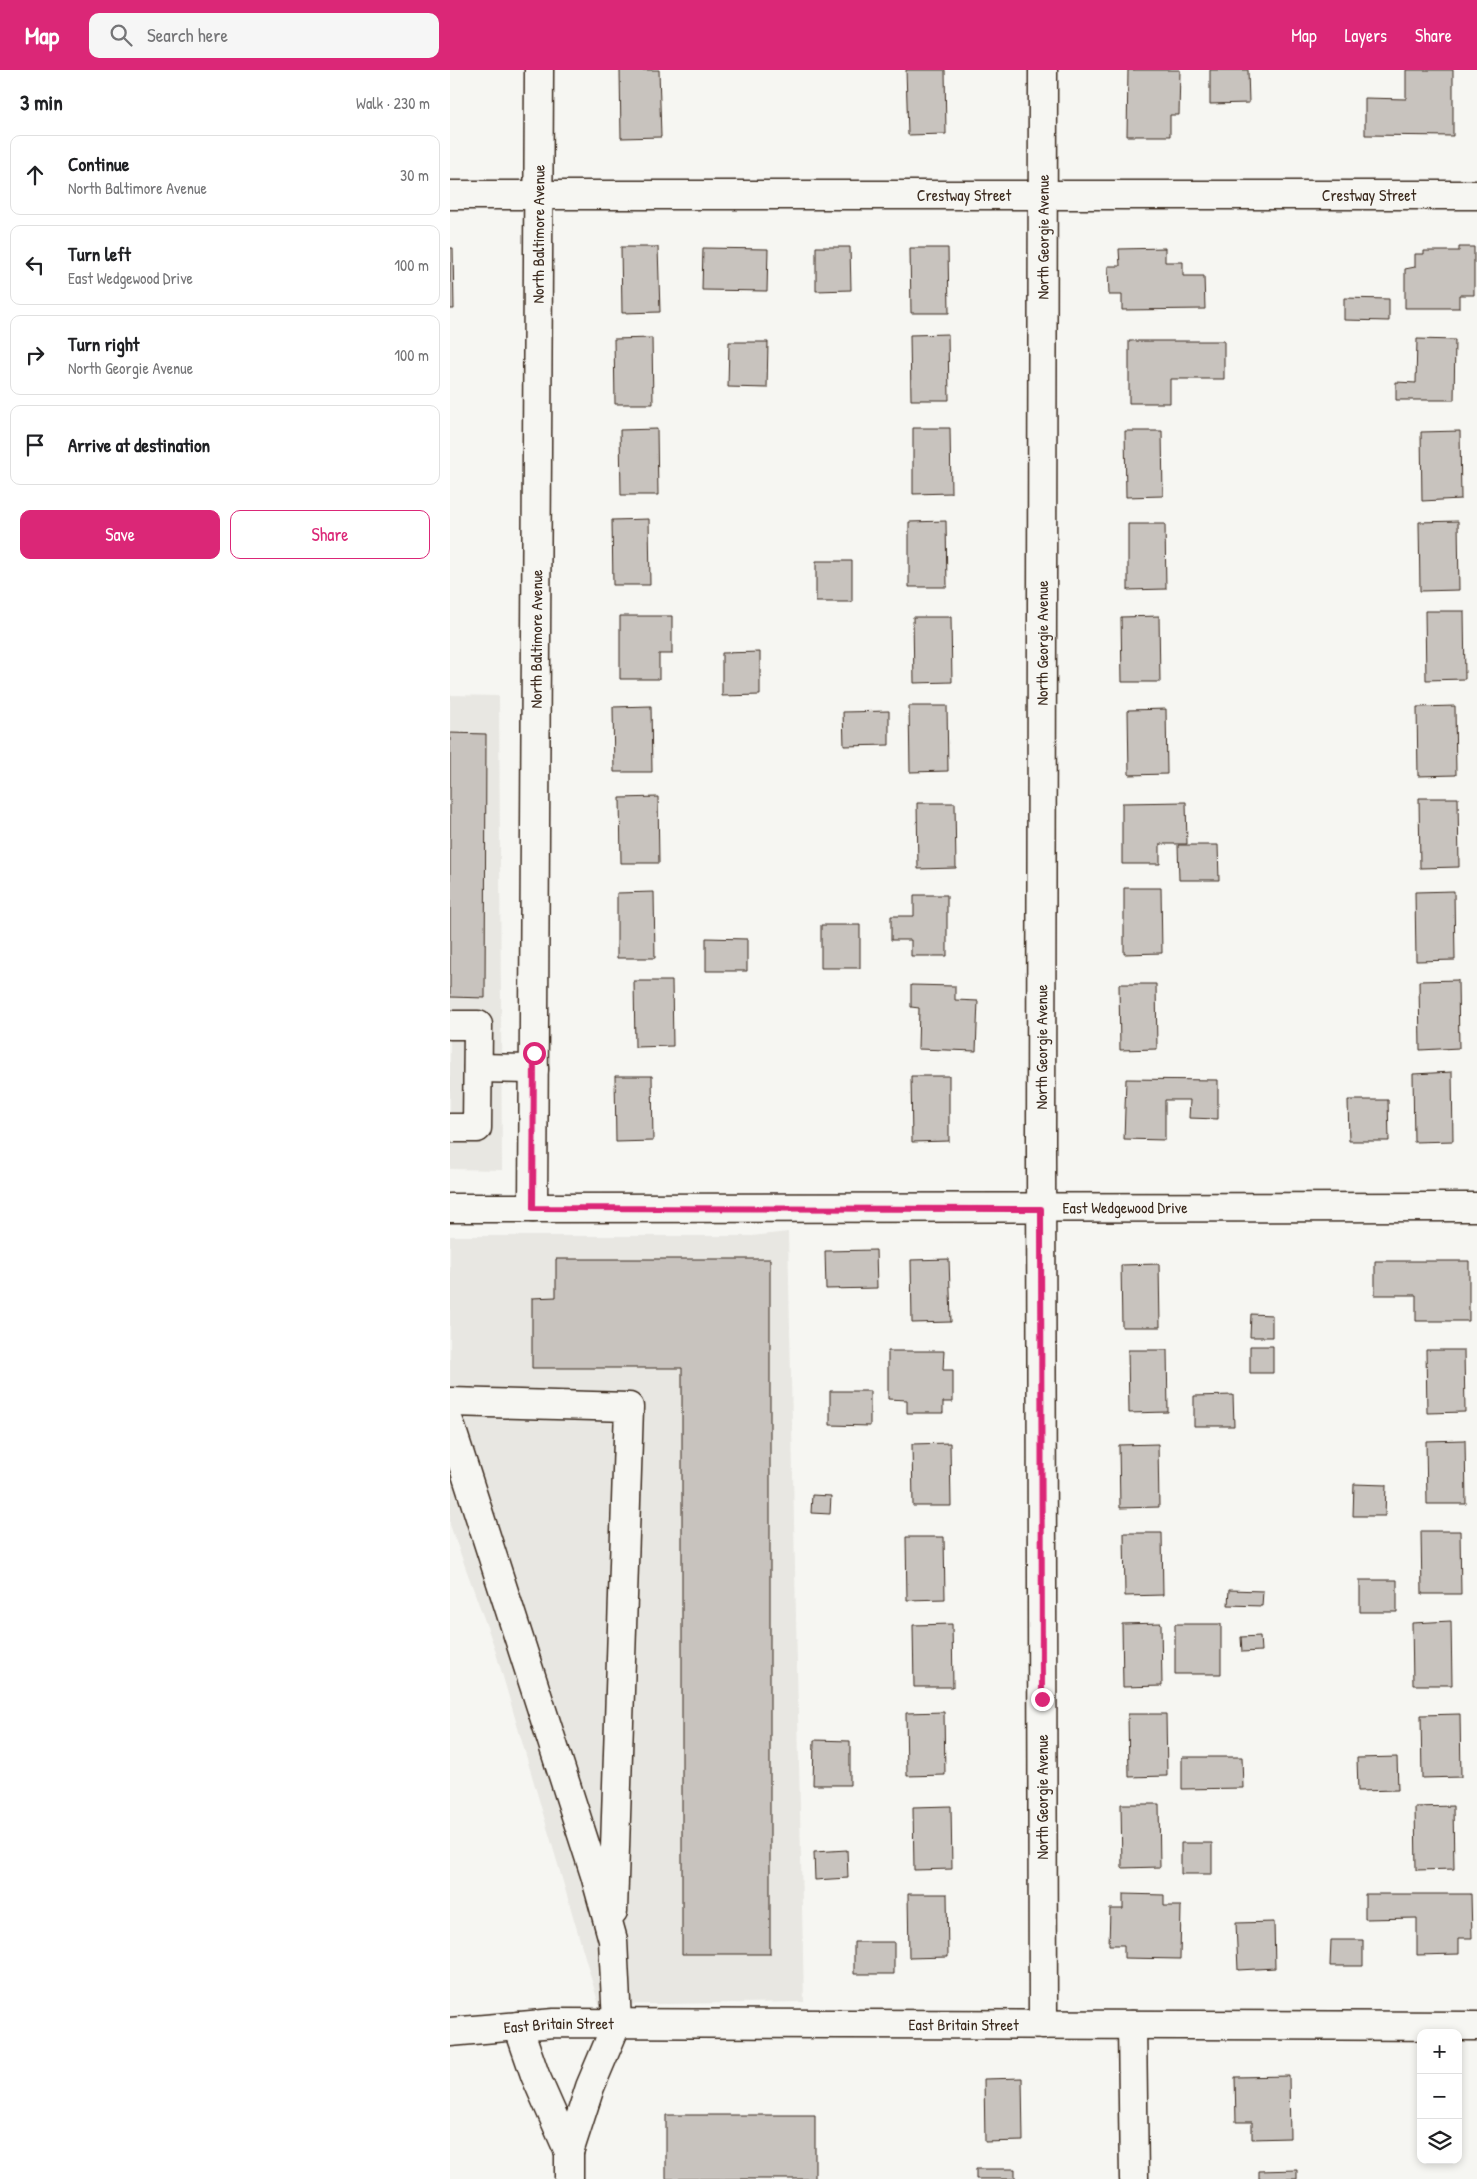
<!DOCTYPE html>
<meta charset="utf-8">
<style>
body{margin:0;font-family:"Patrick Hand",sans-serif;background:#f6f6f6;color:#202124}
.controls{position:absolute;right:15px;bottom:15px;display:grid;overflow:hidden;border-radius:10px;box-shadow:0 2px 8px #0003}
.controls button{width:45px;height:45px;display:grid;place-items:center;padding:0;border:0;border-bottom:1px solid #e0e0e0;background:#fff;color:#202124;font:25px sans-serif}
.stop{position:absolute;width:15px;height:15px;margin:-11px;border:4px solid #db2777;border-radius:50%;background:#fff}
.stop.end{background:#db2777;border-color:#fff;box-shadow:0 1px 5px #0008}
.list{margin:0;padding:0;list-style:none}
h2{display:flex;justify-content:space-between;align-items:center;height:65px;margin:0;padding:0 20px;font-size:21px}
h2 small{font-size:16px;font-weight:400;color:#757577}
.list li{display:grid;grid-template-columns:32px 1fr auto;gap:15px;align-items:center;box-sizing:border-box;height:80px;margin:0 10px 10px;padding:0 10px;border:1px solid #e0e0e0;border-radius:10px}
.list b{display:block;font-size:19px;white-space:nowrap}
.list p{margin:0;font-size:16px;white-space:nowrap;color:#757577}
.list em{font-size:16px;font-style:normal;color:#757577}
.actions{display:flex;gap:10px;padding:15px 20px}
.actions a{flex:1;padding:11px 0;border:1px solid #db2777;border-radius:10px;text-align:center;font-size:18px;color:#db2777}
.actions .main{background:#db2777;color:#fff}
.icon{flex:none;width:28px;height:28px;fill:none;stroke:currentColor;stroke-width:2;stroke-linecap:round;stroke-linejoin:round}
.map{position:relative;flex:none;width:1027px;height:2109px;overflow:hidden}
header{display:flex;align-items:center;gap:30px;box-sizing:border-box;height:70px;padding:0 25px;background:#db2777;color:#fff}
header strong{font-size:24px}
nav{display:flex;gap:28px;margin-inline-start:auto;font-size:18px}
.search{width:350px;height:45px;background:#f6f6f6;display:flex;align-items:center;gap:12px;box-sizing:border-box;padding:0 18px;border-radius:10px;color:#757577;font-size:19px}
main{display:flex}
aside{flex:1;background:#fff}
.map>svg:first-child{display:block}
.built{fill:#e8e7e2}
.building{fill:#c8c3be;stroke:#3b2a1e}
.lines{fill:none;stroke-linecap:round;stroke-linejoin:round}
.minor-casing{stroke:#3b2a1e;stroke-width:31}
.minor{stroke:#f6f6f2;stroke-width:28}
.route{stroke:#db2777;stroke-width:6}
.labels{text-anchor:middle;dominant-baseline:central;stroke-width:4.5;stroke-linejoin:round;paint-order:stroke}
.street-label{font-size:16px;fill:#3b2a1e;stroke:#f6f6f2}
</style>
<header>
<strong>Map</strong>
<div class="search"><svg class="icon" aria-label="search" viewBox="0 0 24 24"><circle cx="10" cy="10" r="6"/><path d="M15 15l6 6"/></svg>Search here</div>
<nav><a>Map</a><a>Layers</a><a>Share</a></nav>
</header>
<main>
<aside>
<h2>3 min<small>Walk · 230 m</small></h2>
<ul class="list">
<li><svg class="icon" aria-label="ahead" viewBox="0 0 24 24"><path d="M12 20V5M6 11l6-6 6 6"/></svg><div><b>Continue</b><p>North Baltimore Avenue</p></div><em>30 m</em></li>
<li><svg class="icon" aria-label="left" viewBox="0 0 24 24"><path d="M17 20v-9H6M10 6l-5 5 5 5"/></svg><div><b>Turn left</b><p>East Wedgewood Drive</p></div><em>100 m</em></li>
<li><svg class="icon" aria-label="right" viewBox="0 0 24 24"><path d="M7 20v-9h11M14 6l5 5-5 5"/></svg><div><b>Turn right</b><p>North Georgie Avenue</p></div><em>100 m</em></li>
<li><svg class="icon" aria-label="arrive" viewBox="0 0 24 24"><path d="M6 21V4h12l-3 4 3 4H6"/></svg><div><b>Arrive at destination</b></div></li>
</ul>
<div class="actions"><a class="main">Save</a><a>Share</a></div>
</aside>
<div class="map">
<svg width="1027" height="2109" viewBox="0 0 1027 2109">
<rect width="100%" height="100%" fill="#f6f6f2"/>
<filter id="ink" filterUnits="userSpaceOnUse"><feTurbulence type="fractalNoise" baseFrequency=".02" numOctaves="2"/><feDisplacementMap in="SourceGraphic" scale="10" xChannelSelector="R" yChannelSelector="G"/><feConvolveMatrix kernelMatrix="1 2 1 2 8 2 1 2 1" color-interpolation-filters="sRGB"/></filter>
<g filter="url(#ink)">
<!-- built -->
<path class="built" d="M0,625L49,626L52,1100L0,1099Z
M338,1162L354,1932L149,1935L44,1576L0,1455V1166H302Z"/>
<!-- building -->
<path class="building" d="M170,0H209L211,67L171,68Z
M456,0H495L496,64L458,65Z
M678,0H730L729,45H720V66H677Z
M760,0H798L799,33L760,34Z
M956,0H1003V66L915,65V28L956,29Z
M171,177H208L210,242L172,243Z
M366,177H400L401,220L366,221Z
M1009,177H1024V225H1009V238H955V199L965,197V184H974V181H1009Z
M0,178H3L4,239H0Z
M253,178L318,179L317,221L252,220Z
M460,178H498L499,243H461Z
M715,178V192H733V206H754L755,239L672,240V225H659L658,196H670L669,179Z
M894,228L939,229V251L894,250Z
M498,264L499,330H461L460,265Z
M202,268L203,334H165L164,269Z
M967,269L1005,270L1004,330H946V312L966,313Z
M679,271H774V309H720V333H679Z
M279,272H318L317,318L278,317Z
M463,358H500L501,423L463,424Z
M207,359L208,425H171L170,360Z
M675,361H712L713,426L676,427Z
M1010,361L1011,429L972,431L971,362Z
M199,449L200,515H163L162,450Z
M496,451L497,517H459V452Z
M1008,451L1009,520L970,521L969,452Z
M678,454H715L716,519L678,520Z
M366,491H402V532H366Z
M975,541H1014L1015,609L976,610Z
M170,546H222V584H209V609H170Z
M709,546L710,612H672L671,547Z
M463,547H501L502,612L464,613Z
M310,582V625L272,626V583Z
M201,636L202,702H164L163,637Z
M459,636H497L498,701L460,702Z
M1005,636L1006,705L968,706L967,637Z
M716,639L717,704L679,705L678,640Z
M439,641V675L394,676L393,642Z
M0,663L36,664L35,928L0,927Z
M208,727L209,793H171L170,728Z
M969,728H1008L1009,797L970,798Z
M736,732L737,774H710V794H672V733Z
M467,733H505L506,798L468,799Z
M728,775H768L769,810H729Z
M674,818H711L712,883L674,884Z
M1004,821L1005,890L966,891L965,822Z
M204,822L205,888H167V823Z
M464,825H497V886H461V870H441V846H464Z
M371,855H410V898H371Z
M256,868L297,869V901H256Z
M1008,910L1009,978L970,980L969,911Z
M184,911H222L223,976L185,977Z
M669,914H706L707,979L670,980Z
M461,915L505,916V930L528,931L526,981L468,979L469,938L461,937Z
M1002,1002L1003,1071L964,1072L963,1004Z
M165,1006H202L203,1071L166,1072Z
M461,1006H499V1071L462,1072Z
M676,1009L768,1010V1049L739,1048L740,1030H715V1070L674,1069Z
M898,1030H938L939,1071H899Z
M426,1180L427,1218L376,1219L375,1181Z
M106,1189H320V1884H232V1298H82V1228L106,1227Z
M499,1189L501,1252L462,1253L461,1190Z
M925,1191H1019V1251H966V1225H925Z
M709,1194L710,1257H672L671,1195Z
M801,1244L822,1245V1267H800Z
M800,1276H823V1303H800Z
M678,1280H717L718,1342L679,1343Z
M976,1280H1014L1015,1342L977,1343Z
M438,1281H494L493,1300H503V1332H493V1343H457V1330L438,1329Z
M380,1321H420V1356L380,1355Z
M783,1325L784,1356H744V1326Z
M1015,1370L1016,1434H977L976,1371Z
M500,1373L501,1436H463L462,1374Z
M708,1374L709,1437L670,1438L669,1375Z
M904,1414L936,1415L935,1446H903Z
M362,1425L381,1426L380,1444L361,1443Z
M971,1461H1010L1011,1524H972Z
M674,1463H712L713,1525L675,1526Z
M456,1467H494L495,1529L457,1530Z
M910,1510H947V1542H910Z
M779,1520L813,1521L812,1536L778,1535Z
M1001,1551L1002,1615H963L962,1553Z
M711,1553L712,1616L673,1617L672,1554Z
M502,1554L503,1617H464L463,1555Z
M725,1554H771V1604H725Z
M810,1566L811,1581L792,1582L791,1567Z
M494,1642L495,1705L457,1706L456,1643Z
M678,1644H716L717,1706L679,1707Z
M1010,1644L1011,1707L972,1708L971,1645Z
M364,1670L400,1671V1715H363Z
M732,1687H792L793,1718L732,1719Z
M947,1687L948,1720L908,1721L907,1688Z
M671,1734H709L710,1797L672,1798Z
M501,1736L502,1799L464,1800L463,1737Z
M1003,1736L1004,1799L966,1800L965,1737Z
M731,1773H762V1804H731Z
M397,1780L398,1808L365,1810L364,1782Z
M458,1824H497L498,1887L459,1888Z
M673,1824L714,1825V1836H731L730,1889L674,1888V1875H659L660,1839H673Z
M915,1824H1021L1022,1868H1009V1884L967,1885V1848L915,1849Z
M824,1852L825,1898L788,1900L786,1853Z
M881,1870H913V1896H880Z
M404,1872H444V1904H404Z
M839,2006L840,2068L802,2069V2052H786L785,2007Z
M572,2008L573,2071L535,2072L534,2009Z
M216,2045H365V2109H216Z
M526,2099H565V2109H526Z
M847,2100V2109H809V2101Z"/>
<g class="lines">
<defs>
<g id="minor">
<path id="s1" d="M0,125H1027"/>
<path d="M0,955H28L27,1058H0"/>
<path d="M28,998L84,999"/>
<path id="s2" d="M0,1138L1027,1137"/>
<path id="s3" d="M83,1138L89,0"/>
<path d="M0,1332L179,1337L163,1841"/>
<path d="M0,1354L145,1805L163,1870L167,1953L140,2017L119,2082"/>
<path id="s4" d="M593,1955L591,1078L593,0"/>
<path d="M682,1955L684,2109"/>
<path d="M68,1956L85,2005L119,2082V2109"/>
<path id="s5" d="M0,1962L104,1953L1027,1956"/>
</g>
</defs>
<!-- minor casing -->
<use href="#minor" class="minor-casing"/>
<!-- minor -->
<use href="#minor" class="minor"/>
</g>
</g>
<g class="lines" filter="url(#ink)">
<!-- route -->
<path class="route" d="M84,983L83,1138L591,1139L592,1629"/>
</g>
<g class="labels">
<!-- street labels -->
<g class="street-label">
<text stroke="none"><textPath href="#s1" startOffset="514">Crestway Street</textPath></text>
<text stroke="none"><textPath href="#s1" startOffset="919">Crestway Street</textPath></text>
<text stroke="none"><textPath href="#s3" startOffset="974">North Baltimore Avenue</textPath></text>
<text stroke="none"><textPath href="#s4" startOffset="1788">North Georgie Avenue</textPath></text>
<text stroke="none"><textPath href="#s3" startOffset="569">North Baltimore Avenue</textPath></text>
<text stroke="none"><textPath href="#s4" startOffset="1382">North Georgie Avenue</textPath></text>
<text stroke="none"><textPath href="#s4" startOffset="978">North Georgie Avenue</textPath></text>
<text stroke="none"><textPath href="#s2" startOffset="675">East Wedgewood Drive</textPath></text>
<text transform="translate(592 1727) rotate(-90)">North Georgie Avenue</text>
<text stroke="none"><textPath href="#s5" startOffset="514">East Britain Street</textPath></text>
<text stroke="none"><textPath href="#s5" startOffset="109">East Britain Street</textPath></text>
</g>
</g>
</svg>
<div class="controls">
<button>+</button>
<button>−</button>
<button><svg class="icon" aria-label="layers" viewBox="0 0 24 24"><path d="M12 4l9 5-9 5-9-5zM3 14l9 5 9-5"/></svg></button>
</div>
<div class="stop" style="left:84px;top:983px"></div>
<div class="stop end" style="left:592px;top:1629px"></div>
</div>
</main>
